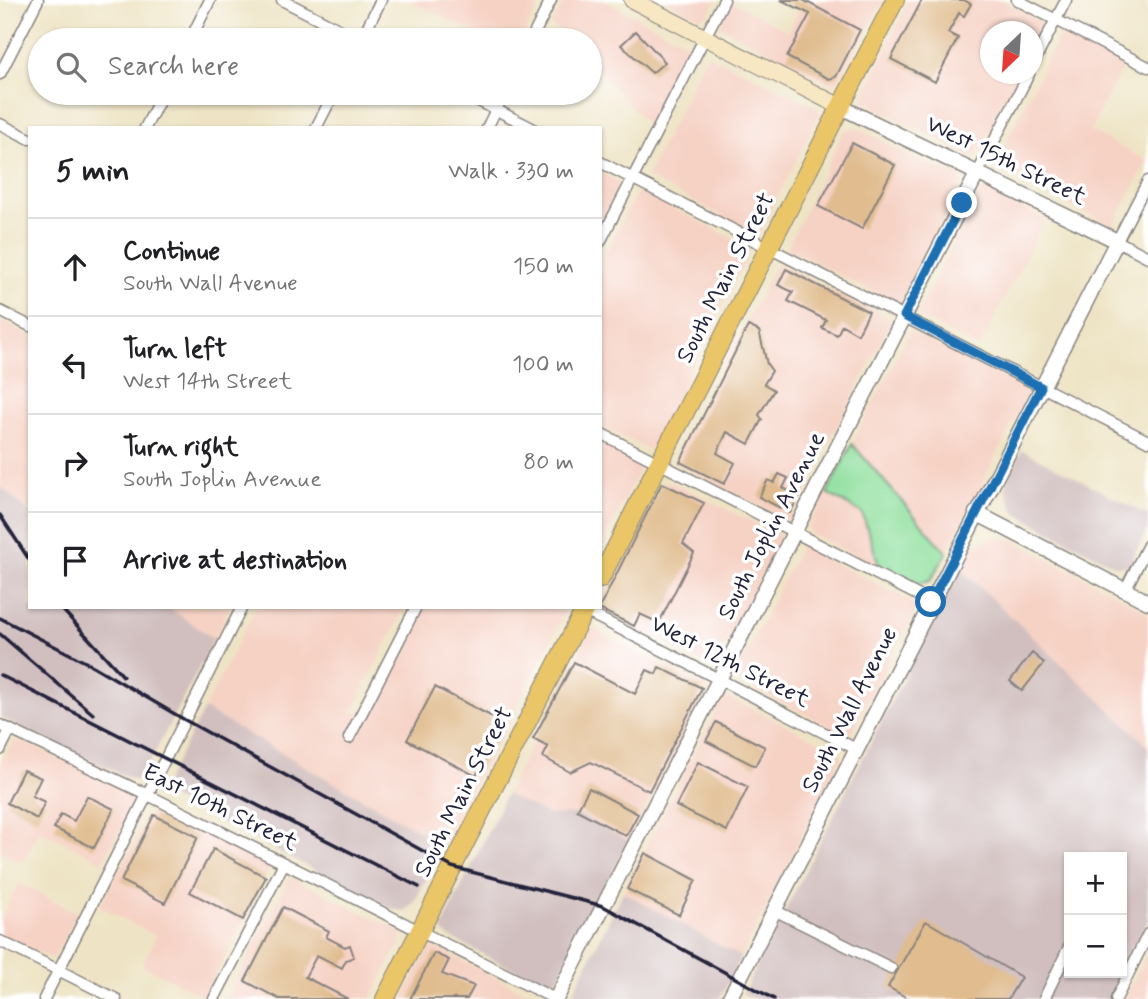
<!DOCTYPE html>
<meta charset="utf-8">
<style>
body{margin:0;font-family:Mynerve,sans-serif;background:#f6f6f6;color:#202124}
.controls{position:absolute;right:21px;bottom:21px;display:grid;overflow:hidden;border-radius:0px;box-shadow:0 2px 5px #0004}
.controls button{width:63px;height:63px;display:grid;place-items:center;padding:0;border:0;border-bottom:2px solid #e0e0e0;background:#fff;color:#202124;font:35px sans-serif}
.compass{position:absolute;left:980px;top:21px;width:63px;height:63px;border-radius:50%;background:#fff;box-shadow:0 2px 5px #0004;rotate:205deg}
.stop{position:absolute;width:21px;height:21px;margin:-16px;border:5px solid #1f6fb2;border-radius:50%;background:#fff}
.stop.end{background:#1f6fb2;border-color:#fff;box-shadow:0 2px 7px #0008}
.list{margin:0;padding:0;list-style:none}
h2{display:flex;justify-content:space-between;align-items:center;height:91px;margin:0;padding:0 28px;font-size:30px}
h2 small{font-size:23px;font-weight:400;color:#757577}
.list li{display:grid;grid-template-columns:46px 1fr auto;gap:21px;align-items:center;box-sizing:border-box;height:98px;padding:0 28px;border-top:2px solid #e0e0e0}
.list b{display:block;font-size:26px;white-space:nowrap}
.list p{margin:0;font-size:23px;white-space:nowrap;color:#757577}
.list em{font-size:23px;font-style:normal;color:#757577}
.icon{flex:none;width:38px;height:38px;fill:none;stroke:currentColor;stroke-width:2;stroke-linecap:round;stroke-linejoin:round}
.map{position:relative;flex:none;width:1148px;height:999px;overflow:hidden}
.search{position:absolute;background:#fff;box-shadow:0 2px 5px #0004;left:28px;top:28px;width:574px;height:77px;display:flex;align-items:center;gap:18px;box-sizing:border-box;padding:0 24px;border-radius:38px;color:#757577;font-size:26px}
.panel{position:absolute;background:#fff;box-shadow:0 2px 5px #0004;left:28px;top:126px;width:574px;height:483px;border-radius:0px}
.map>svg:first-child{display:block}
.built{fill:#f6d2c5}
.industrial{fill:#d1bfbf;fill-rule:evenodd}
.green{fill:#8fdf9e;stroke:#58806c;stroke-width:2}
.building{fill:#e0bc8e}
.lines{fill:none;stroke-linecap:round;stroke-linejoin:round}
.minor-casing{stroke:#888380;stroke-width:13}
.tertiary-casing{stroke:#888380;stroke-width:17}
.secondary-casing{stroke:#888380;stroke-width:18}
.primary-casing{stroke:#888380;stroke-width:20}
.minor{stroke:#fff;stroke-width:10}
.tertiary{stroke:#fff;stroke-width:14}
.secondary{stroke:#f7e8c3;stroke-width:16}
.primary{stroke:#eac669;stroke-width:18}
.rail{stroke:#22223b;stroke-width:3.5}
.route{stroke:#1f6fb2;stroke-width:9}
.labels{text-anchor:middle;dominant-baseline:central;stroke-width:7;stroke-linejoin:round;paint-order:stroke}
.street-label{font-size:24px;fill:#22223b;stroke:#fff}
</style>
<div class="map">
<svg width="1148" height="999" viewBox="0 0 1148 999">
<rect width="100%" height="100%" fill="#fff"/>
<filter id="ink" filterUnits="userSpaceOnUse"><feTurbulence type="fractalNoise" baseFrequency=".0143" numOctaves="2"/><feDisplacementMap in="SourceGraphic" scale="14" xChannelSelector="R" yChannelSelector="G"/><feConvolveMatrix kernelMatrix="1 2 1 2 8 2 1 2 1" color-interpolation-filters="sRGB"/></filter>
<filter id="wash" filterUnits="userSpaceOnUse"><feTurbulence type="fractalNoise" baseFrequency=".00686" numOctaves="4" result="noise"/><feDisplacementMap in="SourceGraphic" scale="28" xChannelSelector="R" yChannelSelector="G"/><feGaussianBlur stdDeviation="1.57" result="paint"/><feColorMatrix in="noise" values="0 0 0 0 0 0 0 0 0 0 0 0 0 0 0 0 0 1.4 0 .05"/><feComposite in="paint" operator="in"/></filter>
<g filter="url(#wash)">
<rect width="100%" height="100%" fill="#eee4c5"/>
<!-- built -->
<path class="built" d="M409,0H542L521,40H489Z
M565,0H603L688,44V50L649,127L590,60V40H569L551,25Z
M665,0H716L709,14L701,18Z
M804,0H883L839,80L835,83H829L720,26L731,2L788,31Z
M909,0H1001L1042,23L1033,48L1032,32H990V74H1020L976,155H968L869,104L863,99Z
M1066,34L1124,64L1090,131L1148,161L1112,226L999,169L995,164L1059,36Z
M709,55L818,108L820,113L759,234L646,177L705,58Z
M855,127L914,158L959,176L962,181L899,305L787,248L844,131Z
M600,171L620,183L600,223Z
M981,190H988L1045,219L979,348L919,317L918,312Z
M640,192L746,245L750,250L652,447L647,449L600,426V263L636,194Z
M777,263L888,318L891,323L788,521L674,462Z
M0,320L30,335V513L0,486Z
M910,331L1029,391L947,553L852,444Z
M600,442L641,465L600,549Z
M667,480L781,536L714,669L601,611Z
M827,493L862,513L880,568L810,533L808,528Z
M991,538H1005L1019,543L1148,612V746L960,568L972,549Z
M800,546L918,605L850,737L734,679Z
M168,607H230L214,639Z
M256,607H405L352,712L368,720L424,607H557L565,613L444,845L204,709Z
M592,628L706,686L629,841L577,814L548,815L506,794Z
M724,695L839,751L842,756L741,957L623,892Z
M14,741H23L131,793L134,803L103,862L40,830L23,862L0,851V762Z
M156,809L267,864L270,868L205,997L142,965L156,936L99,907L150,813Z
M290,877L402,932L401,941L371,999H226Z
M19,883L78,913L53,959L0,935V920Z
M435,947L539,999H403L429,949Z
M1148,951V999H1124Z"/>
<!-- industrial -->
<path class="industrial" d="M1022,450L1148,515V528L1128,566H1116L1015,513L1006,490L1009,476Z
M0,486L30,513V607H168L214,639L141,779L133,780L0,717Z
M960,568L1148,746V921L1109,999H754L743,993ZM1069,857H1122V973H1069Z
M204,709L444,845L412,906L403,911L392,909L170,797L164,785Z
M506,794L548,815L577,814L629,841L553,986L548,987L449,937L441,930Z
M623,892L741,957L719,999L571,997Z"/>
<!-- green -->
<path class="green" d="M852,444L947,553L930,581L915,584L880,568L862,513L827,493Z"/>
<g id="blocks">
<!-- building -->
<path class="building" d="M781,0H803L860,30L836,77L829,79L787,57L810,14Z
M922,0H964L971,4L964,16L959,13L948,33L958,38L935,82L891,59Z
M636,31L665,62L652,73L621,45Z
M852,143L895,165L862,229L818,206Z
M786,269L869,312L858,334L842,325L837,335L822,328L826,320L788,301L793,292L778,285Z
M748,326L759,331L767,364L772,371L764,384L774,390L759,415L762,419L749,444L727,432L717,453L735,463L724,484L680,462Z
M779,474L788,478L783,488L799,496L790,513L759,497L768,480L774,483Z
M662,483L704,503L683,544L694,553L659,623L640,614L634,626L599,609Z
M1032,653L1044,663L1022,691L1010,681Z
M574,662L635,694L647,670L656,674L659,667L702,688L649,791L591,762L570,772L543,757L548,747L533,739Z
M435,687L504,723L476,776L407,740Z
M716,722L765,747L755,766L706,741Z
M698,762L748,787L727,831L676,806Z
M23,770L41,778L32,796L45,802L37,819L7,803Z
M589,788L638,814L626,836L577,810Z
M87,796L114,809L94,848L54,828L61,814L74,821Z
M154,815L198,837L165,903L121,881Z
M213,849L266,877L243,920L190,892Z
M645,853L696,880L679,915L627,889Z
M283,907L329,931L326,937L345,947L350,945L354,957L346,960L342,968L317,955L305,977L348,999H279L245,981Z
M926,921L1021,977L1008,999H909L888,987Z
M434,953L449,960L442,974L474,986L467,999H410Z"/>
</g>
</g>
<g filter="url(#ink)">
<use href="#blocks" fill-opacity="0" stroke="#888380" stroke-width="2"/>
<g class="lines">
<defs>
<path id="minor" d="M282,0L360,40
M1017,0L1148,67
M190,40L210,0
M361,40L381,0
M531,40L551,0
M1032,66L1066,0
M0,74L38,0
M463,93L532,128
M0,124L30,139
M145,128L163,93
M316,128L334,93
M487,128L504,93
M600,162L1148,441
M978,172L1029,74
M1148,181L1117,241L1148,257
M600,242L724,0
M0,311L30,326
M600,433L931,602
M1125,590L1148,545
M581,609L856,749
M0,725L146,794L555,999
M349,738L416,607
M0,750L10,730
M774,910L891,968
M0,941L116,999
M44,999L242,607
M214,999L284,863
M1044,999L1069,947
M1116,999L1148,934"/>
<path id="tertiary" d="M976,513L1148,602
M556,999L978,172
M729,999L1117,241L843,108"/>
<path id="secondary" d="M632,0L843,108"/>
<path id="primary" d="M600,579L895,0
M385,999L586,607"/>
</defs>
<!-- minor casing -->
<use href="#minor" class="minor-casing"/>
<!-- tertiary casing -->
<use href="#tertiary" class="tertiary-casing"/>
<!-- secondary casing -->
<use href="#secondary" class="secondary-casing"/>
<!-- primary casing -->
<use href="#primary" class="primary-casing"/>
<!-- minor -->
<use href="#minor" class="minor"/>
<!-- tertiary -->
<use href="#tertiary" class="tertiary"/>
<!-- secondary -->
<use href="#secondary" class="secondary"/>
<!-- primary -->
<use href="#primary" class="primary"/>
<!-- rail -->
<path class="rail" d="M0,515L30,561
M60,607L123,676
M0,618L93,666L185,720L452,867L603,906L774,999
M0,634L93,714
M0,675L419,887"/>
</g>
</g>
<g class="lines" filter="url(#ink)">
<!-- route -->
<path class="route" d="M931,602L1041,387L904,316L962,203"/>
</g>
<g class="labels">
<!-- street labels -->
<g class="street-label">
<text transform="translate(1006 161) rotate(26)">West 15th Street</text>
<text transform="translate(726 278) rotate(-63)">South Main Street</text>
<text transform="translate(772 526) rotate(-63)">South Joplin Avenue</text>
<text transform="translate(730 662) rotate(27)">West 12th Street</text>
<text transform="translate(850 710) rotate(-63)">South Wall Avenue</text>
<text transform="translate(464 792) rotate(-63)">South Main Street</text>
<text transform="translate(220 808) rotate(26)">East 10th Street</text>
</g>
</g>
</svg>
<div class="controls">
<button>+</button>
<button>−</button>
</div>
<svg class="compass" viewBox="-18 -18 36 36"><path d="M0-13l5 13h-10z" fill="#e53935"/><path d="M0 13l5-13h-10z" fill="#757577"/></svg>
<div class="stop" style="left:931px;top:602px"></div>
<div class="stop end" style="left:962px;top:203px"></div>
<div class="search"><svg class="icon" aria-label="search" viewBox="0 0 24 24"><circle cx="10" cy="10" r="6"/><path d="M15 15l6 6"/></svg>Search here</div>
<section class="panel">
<h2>5 min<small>Walk · 330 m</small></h2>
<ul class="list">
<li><svg class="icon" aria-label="ahead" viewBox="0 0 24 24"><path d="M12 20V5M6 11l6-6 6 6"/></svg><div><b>Continue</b><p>South Wall Avenue</p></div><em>150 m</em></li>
<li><svg class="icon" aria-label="left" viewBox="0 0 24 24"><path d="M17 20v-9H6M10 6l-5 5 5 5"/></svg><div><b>Turn left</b><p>West 14th Street</p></div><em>100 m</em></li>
<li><svg class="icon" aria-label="right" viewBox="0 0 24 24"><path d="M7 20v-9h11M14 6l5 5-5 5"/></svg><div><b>Turn right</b><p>South Joplin Avenue</p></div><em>80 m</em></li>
<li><svg class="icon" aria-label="arrive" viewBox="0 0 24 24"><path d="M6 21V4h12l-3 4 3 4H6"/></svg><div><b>Arrive at destination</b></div></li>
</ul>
</section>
</div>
